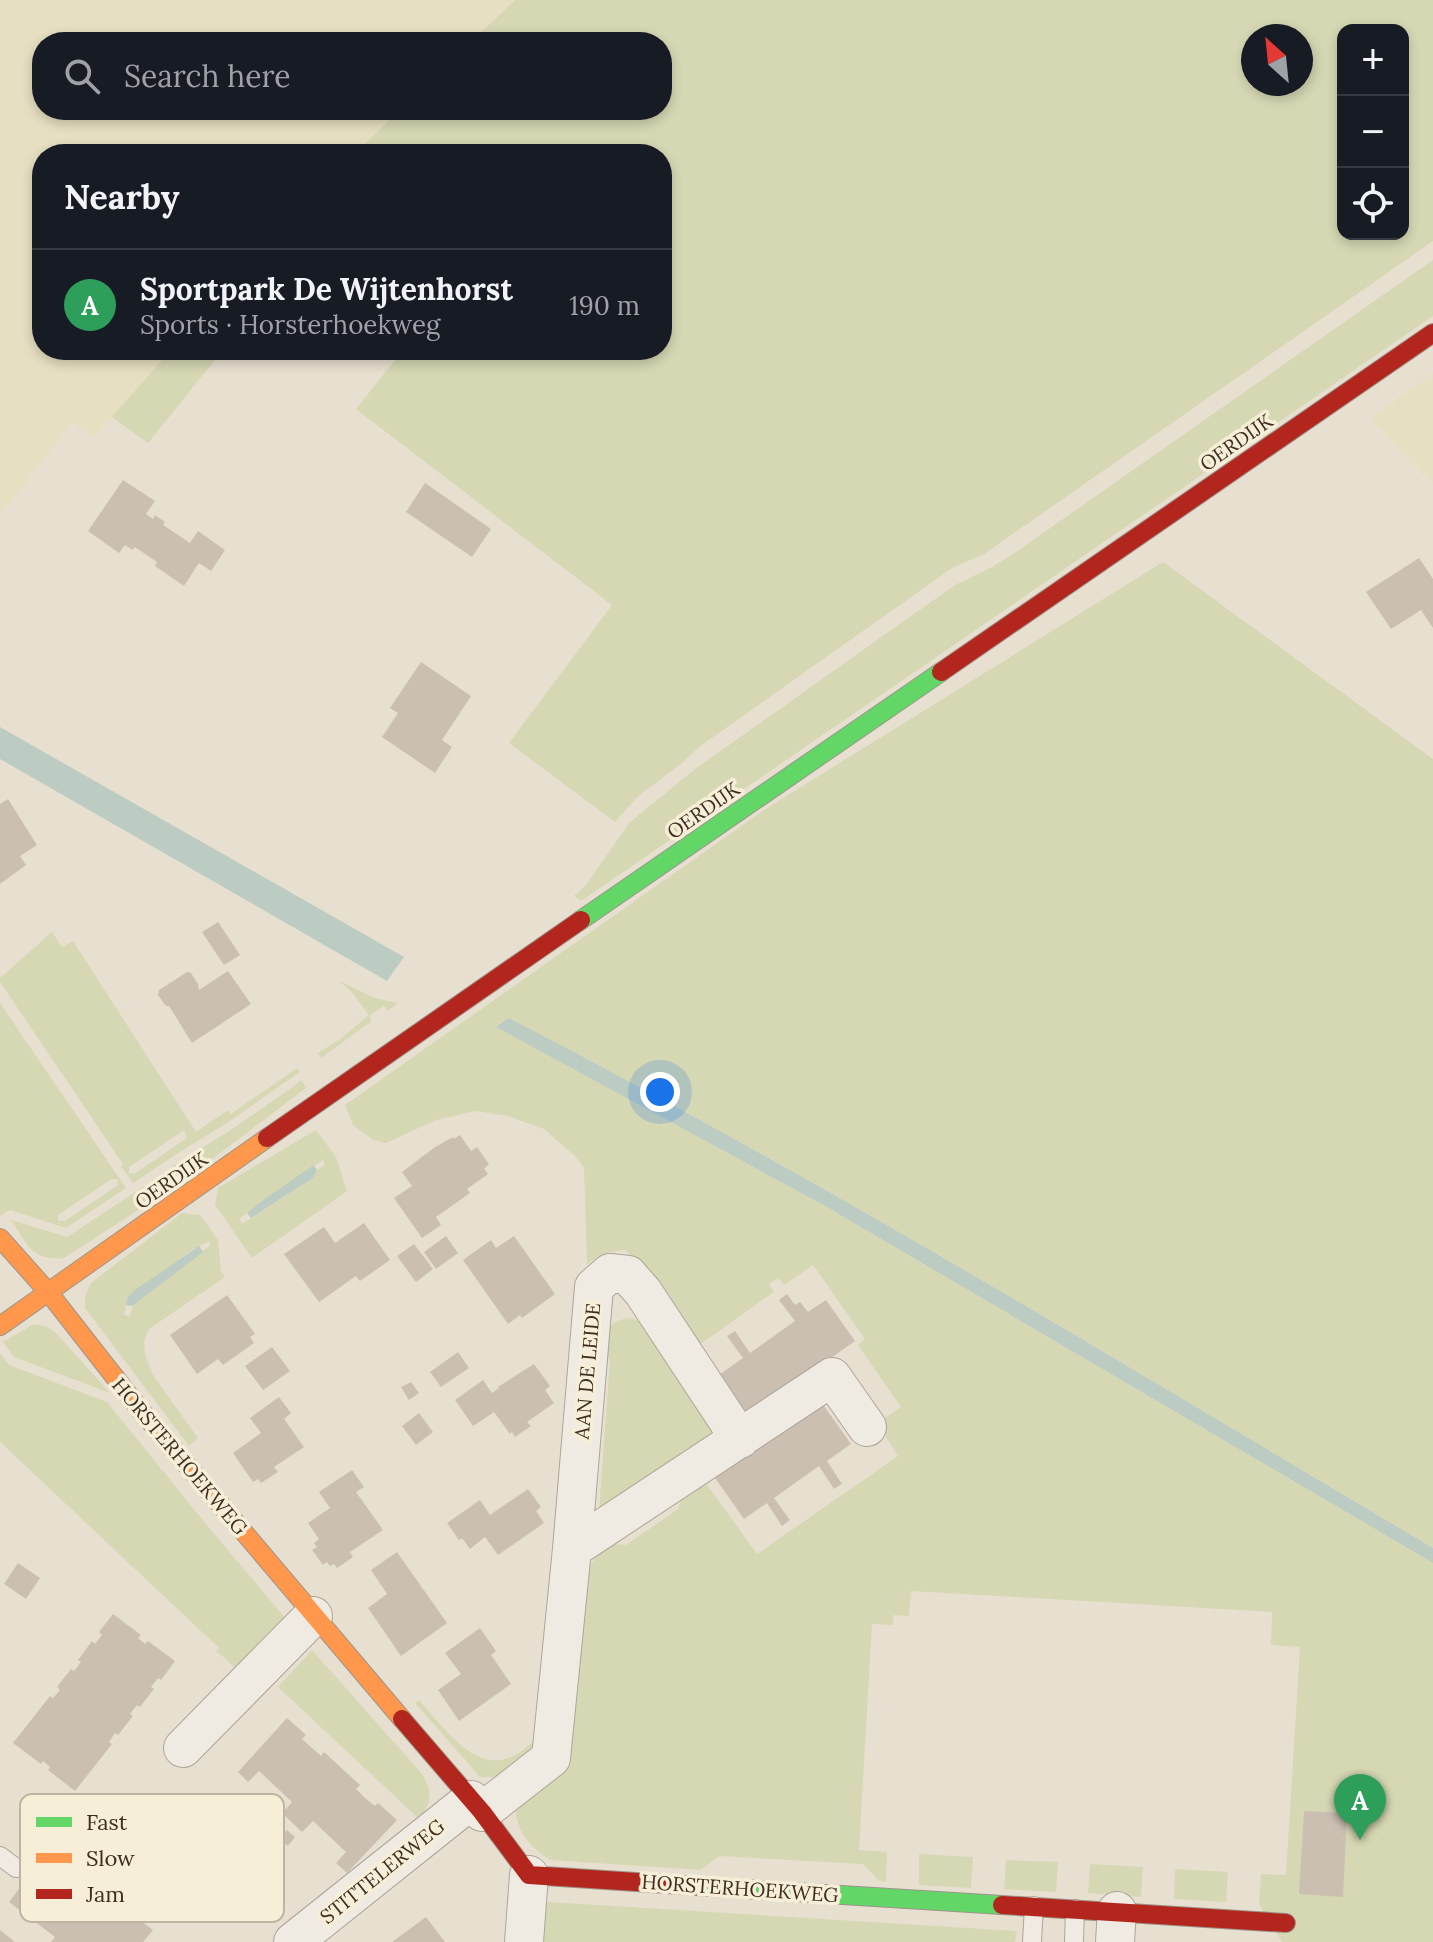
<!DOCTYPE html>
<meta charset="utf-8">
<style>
body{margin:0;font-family:Lora,serif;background:#20242c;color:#f1f3f6}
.controls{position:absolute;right:24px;top:24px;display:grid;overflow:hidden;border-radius:16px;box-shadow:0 4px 12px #0003}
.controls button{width:72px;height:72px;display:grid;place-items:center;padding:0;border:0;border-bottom:2px solid #363941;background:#171b24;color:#f1f3f6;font:40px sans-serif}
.compass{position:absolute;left:1241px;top:24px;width:72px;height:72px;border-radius:50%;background:#171b24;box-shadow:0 4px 12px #0003;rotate:333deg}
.you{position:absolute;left:660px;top:1092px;width:28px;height:28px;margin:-20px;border:6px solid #fff;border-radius:50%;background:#1a73e8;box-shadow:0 0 0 12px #1a73e833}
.badge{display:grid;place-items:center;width:52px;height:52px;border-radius:50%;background:#786c5e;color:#fff;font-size:26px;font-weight:700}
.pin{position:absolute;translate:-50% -66px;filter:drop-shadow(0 2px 4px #0008)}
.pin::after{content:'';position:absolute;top:42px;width:28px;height:24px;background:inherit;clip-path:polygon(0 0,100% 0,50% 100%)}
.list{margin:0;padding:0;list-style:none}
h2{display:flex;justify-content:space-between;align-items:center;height:104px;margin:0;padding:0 32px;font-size:34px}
h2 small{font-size:26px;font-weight:400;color:#9ea1a6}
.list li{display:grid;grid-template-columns:52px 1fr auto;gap:24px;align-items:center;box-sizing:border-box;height:112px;padding:0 32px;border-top:2px solid #363941}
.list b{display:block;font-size:30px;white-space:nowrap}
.list p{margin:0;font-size:26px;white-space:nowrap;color:#9ea1a6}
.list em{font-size:26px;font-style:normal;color:#9ea1a6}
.icon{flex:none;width:44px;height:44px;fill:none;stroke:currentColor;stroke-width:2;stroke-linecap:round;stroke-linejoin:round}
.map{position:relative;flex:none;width:1433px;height:1942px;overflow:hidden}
.search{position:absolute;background:#171b24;box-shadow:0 4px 12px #0003;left:32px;top:32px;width:640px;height:88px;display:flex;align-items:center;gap:20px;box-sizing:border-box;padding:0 28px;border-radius:32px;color:#9ea1a6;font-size:30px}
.panel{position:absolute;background:#171b24;box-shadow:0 4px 12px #0003;left:32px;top:144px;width:640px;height:216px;border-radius:32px}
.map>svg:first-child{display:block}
.farmland{fill:#e6dfc2}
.green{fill:#d6d7b3;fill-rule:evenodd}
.water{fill:#bcccc2}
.building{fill:#cbbfb2}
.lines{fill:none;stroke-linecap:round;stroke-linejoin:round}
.lane-casing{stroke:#ada599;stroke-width:20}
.street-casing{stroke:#ada599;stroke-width:40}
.fast-casing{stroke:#9c958a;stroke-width:20}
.slow-casing{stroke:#9c958a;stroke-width:20}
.jam-casing{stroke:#9c958a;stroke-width:20}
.lane{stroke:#efebe3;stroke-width:18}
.street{stroke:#efebe3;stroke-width:38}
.fast{stroke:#63d668;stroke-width:18}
.slow{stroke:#ff974d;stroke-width:18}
.jam{stroke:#b3261e;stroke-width:18}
.labels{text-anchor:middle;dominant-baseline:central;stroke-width:7;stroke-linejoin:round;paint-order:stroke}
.street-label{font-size:20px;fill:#3d2e20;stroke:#f7eed8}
.key{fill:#f7eed8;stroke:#bfb4a1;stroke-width:2}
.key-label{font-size:22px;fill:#3d2e20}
</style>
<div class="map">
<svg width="1433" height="1942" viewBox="0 0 1433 1942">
<rect width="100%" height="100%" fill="#e7e0d1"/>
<!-- farmland -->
<path class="farmland" d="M0,0H515L471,42H42V110H400L354,154H42V350H171L94,438L73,422L0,516Z
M1433,374V485L1370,418Z"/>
<!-- green -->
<path class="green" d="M515,0H1433V241L984,554L952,568L699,747L681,764L637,797L615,822L509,743L612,605L356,409L403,350H662V154H354L400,110H662V42H471ZM1343,30H1403V234H1343ZM1253,36H1301V84H1253Z
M1433,260V316L581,901L574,896L586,885L629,823L695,769L955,585L992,567L1013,554Z
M171,350H223L148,443L112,417Z
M1163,562L1433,759V1548C1128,1367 825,1181 509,1018L497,1027L825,1206L1433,1563V1942H1282L1259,1904L1261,1874L1286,1875L1300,1647L1271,1645L1272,1612L911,1591L909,1616L894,1615L893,1625L872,1624L859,1850L887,1852L886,1882L879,1881L863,1864L719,1856L701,1870L550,1860C532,1848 515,1831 516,1808L585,1574L599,1552L611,1544L626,1545L678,1509L683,1494L703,1479L757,1554L898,1456L877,1423L901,1407L858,1345L865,1339L813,1265L784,1285L778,1278L769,1284L774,1292L695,1348L626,1250C610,1251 598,1254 587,1265L584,1168L576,1157L544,1129L508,1116L475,1111L436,1120L386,1143L373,1140L353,1125L345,1105L764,810Z
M52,932L62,947L73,941L196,1132L228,1110L231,1114L297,1068L300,1072L224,1125L178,1153L133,1183L121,1166L123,1164L0,982V978ZM184,1130L187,1138L134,1174L129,1173V1167Z
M339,981L375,998L398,1003L388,1011L384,1006L369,1016L372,1021L321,1058L318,1053L339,1040L369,1015L351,991Z
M0,1003L126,1188L66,1228L10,1210L0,1216ZM112,1179H117L118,1185L65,1221H58V1215Z
M302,1080L306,1088L182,1182L171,1167L234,1128Z
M316,1130L336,1157L347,1191L252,1258L215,1205L218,1188ZM323,1160L325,1165L317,1170L313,1178L242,1224L239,1219L263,1200Z
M164,1173L174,1187L64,1258C32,1261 27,1244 11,1220L67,1237Z
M182,1213L200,1215L218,1240L221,1272L225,1277L149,1329C139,1345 147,1362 155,1378L198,1438L189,1446L85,1308V1296L91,1283ZM209,1241L211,1245L134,1303L130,1316L124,1315L128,1297L192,1250Z
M630,1318L640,1321L712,1422V1432L709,1440L599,1511L610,1360L601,1348C605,1330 610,1320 630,1318Z
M34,1324L45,1326L55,1332L110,1393L14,1357L3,1342Z
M0,1353L9,1365L107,1402L201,1518L285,1618L236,1669L219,1653H215L219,1648L0,1442Z
M312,1650L423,1775C432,1792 433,1804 418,1818L278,1687Z
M419,1700C453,1738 488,1792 537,1737L541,1741L505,1772L494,1777H480L415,1703Z
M919,1854L973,1857L971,1888L919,1885Z
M1006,1860L1058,1862L1056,1892L1004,1889Z
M1090,1864L1143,1867L1141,1897L1088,1893Z
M1175,1869L1228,1872L1226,1902L1174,1899Z
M548,1902L1017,1931L1015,1942H534L543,1907Z"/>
<!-- water -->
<path class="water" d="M0,727L404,957L387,981L0,759Z
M509,1018C825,1181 1128,1367 1433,1548V1563L825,1206L496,1027Z
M314,1165L317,1170L313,1178L251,1218L247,1213L263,1200Z
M199,1246L203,1252L132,1306L126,1305L128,1297L135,1290Z"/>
<!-- building -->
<path class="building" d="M123,480L155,501L146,514L153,519L155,515L165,522L163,525L190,543L198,531L225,550L211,571L199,563L184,586L155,566L157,562L135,547L133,550L125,545L119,553L88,531Z
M425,483L491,529L472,557L406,512Z
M1419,558L1433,579V628L1421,610L1391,629L1366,592Z
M421,662L471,696L442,740L452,747L435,773L382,737L398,713L390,708Z
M8,799L37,845L20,856L26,865L0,884V804Z
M218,922L240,955L224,965L202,932Z
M228,971L251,1004L192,1043L169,1006H166L158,995L159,990L187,972L191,973L198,984L199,990Z
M460,1135L471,1151L477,1147L489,1164L484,1169L488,1174L467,1189L470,1193L436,1217L441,1225L422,1238L394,1198L412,1186L402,1172L435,1147L453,1137L454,1139Z
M364,1223L390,1260L360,1281L356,1276L319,1302L284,1254L324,1227L335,1243Z
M446,1236L458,1253L436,1269L424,1252Z
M514,1236L555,1294L522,1318L520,1315L508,1324L463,1260L491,1240L496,1248Z
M414,1244L433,1269L416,1282L397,1256Z
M787,1294L795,1305L800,1302L808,1312L826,1300L855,1341L748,1416L719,1375L743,1358L727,1336L735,1331L750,1353L795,1321L779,1300Z
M227,1295L255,1334L250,1337L254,1343L223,1365L218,1359L197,1374L170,1335Z
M272,1347L290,1371L263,1390L245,1366Z
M458,1352L469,1368L441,1387L430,1372Z
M534,1364L550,1386L545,1390L554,1403L527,1422L531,1426L515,1437L512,1432L510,1434L494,1412L473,1426L455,1400L483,1380L492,1393L499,1388L498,1387Z
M411,1382L419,1393L409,1400L401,1387Z
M279,1397L291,1413L284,1419L304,1447L274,1467L278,1472L261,1483L258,1479L253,1482L233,1453L261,1433L250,1418Z
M822,1403L851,1444L827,1461L842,1484L834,1489L819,1466L774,1498L790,1520L782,1526L767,1503L744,1519L715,1478Z
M419,1413L433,1432L416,1445L402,1426Z
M352,1470L364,1487L356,1492L383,1530L350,1552L353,1557L337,1568L334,1564L330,1566L327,1562L323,1565L312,1550L317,1547L314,1543L319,1539L308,1523L330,1508L319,1492Z
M528,1489L541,1507L536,1511L544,1523L498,1555L485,1537L470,1549L462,1538L459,1540L447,1523L480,1500L490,1515Z
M397,1552L447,1623L401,1656L368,1608L387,1594L371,1570Z
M18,1563L40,1578L26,1599L4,1584Z
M113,1614L141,1635L138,1638L145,1644L148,1641L175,1661L161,1680L158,1678L151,1687L154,1689L140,1707L137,1705L130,1714L133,1716L118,1735L115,1733L109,1742L112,1744L75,1791L48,1770L50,1767L43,1761L41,1764L13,1743L50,1696L53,1698L60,1690L57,1687L71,1669L74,1671L81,1662L78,1660L92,1641L95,1644L102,1635L99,1632Z
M480,1628L496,1651L491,1655L511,1684L459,1721L438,1690L461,1674L445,1653Z
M287,1718L306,1735L302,1739L321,1756L324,1752L360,1785L356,1789L365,1798L375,1806L378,1803L397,1820L347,1873L336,1863L346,1852L313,1821L302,1832L282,1813L292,1802L259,1771L248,1782L238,1772Z
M1304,1811L1347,1813L1343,1897L1299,1894Z
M287,1830L295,1837L288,1846L279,1839Z
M48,1851L153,1930L143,1942H51L55,1937L9,1902Z
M426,1917L445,1942H392Z
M0,1930L15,1942H0Z"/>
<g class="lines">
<defs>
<path id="lane" d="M0,1856L16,1868
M1032,1942L1034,1906
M1074,1942L1075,1909"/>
<path id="street" d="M572,1549L832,1377L867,1427
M183,1748L313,1616
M482,1812L551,1758L572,1549L594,1287L610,1273L628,1275L643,1292L740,1439
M293,1942L471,1800
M524,1942L529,1875
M1115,1942L1117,1911"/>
<path id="fast" d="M581,920L941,672
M697,1886L1002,1905"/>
<path id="slow" d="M0,1238L49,1293L142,1412L402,1719
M0,1326L267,1138"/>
<path id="jam" d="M941,672L1433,333
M267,1138L581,920
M402,1719L482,1812L529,1875L697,1886
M1002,1905L1286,1923"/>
</defs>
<!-- lane casing -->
<use href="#lane" class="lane-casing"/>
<!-- street casing -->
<use href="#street" class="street-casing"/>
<!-- fast casing -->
<use href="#fast" class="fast-casing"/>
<!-- slow casing -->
<use href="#slow" class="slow-casing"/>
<!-- jam casing -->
<use href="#jam" class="jam-casing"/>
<!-- lane -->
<use href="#lane" class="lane"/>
<!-- street -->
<use href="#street" class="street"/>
<!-- fast -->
<use href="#fast" class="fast"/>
<!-- slow -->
<use href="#slow" class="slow"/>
<!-- jam -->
<use href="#jam" class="jam"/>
</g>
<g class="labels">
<!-- street labels -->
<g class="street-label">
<text transform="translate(1236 442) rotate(-35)">OERDIJK</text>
<text transform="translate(703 810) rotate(-35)">OERDIJK</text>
<text transform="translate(171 1180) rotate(-35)">OERDIJK</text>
<text transform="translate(587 1371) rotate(-85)">AAN DE LEIDE</text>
<text transform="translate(180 1456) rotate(50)">HORSTERHOEKWEG</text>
<text transform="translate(382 1871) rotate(-39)">STITTELERWEG</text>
<text transform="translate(740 1888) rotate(4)">HORSTERHOEKWEG</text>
</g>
</g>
<!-- legend -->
<rect x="20" y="1794" width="264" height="128" rx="12" class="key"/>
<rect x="36" y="1817" width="36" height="10" fill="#63d668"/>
<rect x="36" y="1853" width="36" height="10" fill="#ff974d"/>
<rect x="36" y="1889" width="36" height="10" fill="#b3261e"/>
<g class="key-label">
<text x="86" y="1830">Fast</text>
<text x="86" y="1866">Slow</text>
<text x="86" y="1902">Jam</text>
</g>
</svg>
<div class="controls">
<button>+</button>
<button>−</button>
<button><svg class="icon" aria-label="locate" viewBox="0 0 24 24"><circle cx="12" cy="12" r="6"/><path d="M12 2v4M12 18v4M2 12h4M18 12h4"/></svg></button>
</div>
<svg class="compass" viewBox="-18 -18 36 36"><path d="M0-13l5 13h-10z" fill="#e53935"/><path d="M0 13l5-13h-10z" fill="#9ea1a6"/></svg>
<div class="you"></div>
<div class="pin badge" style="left:1360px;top:1840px;background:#2e9e5b">A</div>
<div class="search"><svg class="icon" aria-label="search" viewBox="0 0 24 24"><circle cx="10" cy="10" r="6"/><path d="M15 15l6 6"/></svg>Search here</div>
<section class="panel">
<h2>Nearby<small></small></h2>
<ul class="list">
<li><span class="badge" style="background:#2e9e5b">A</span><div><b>Sportpark De Wijtenhorst</b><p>Sports · Horsterhoekweg</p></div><em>190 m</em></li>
</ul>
</section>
</div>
